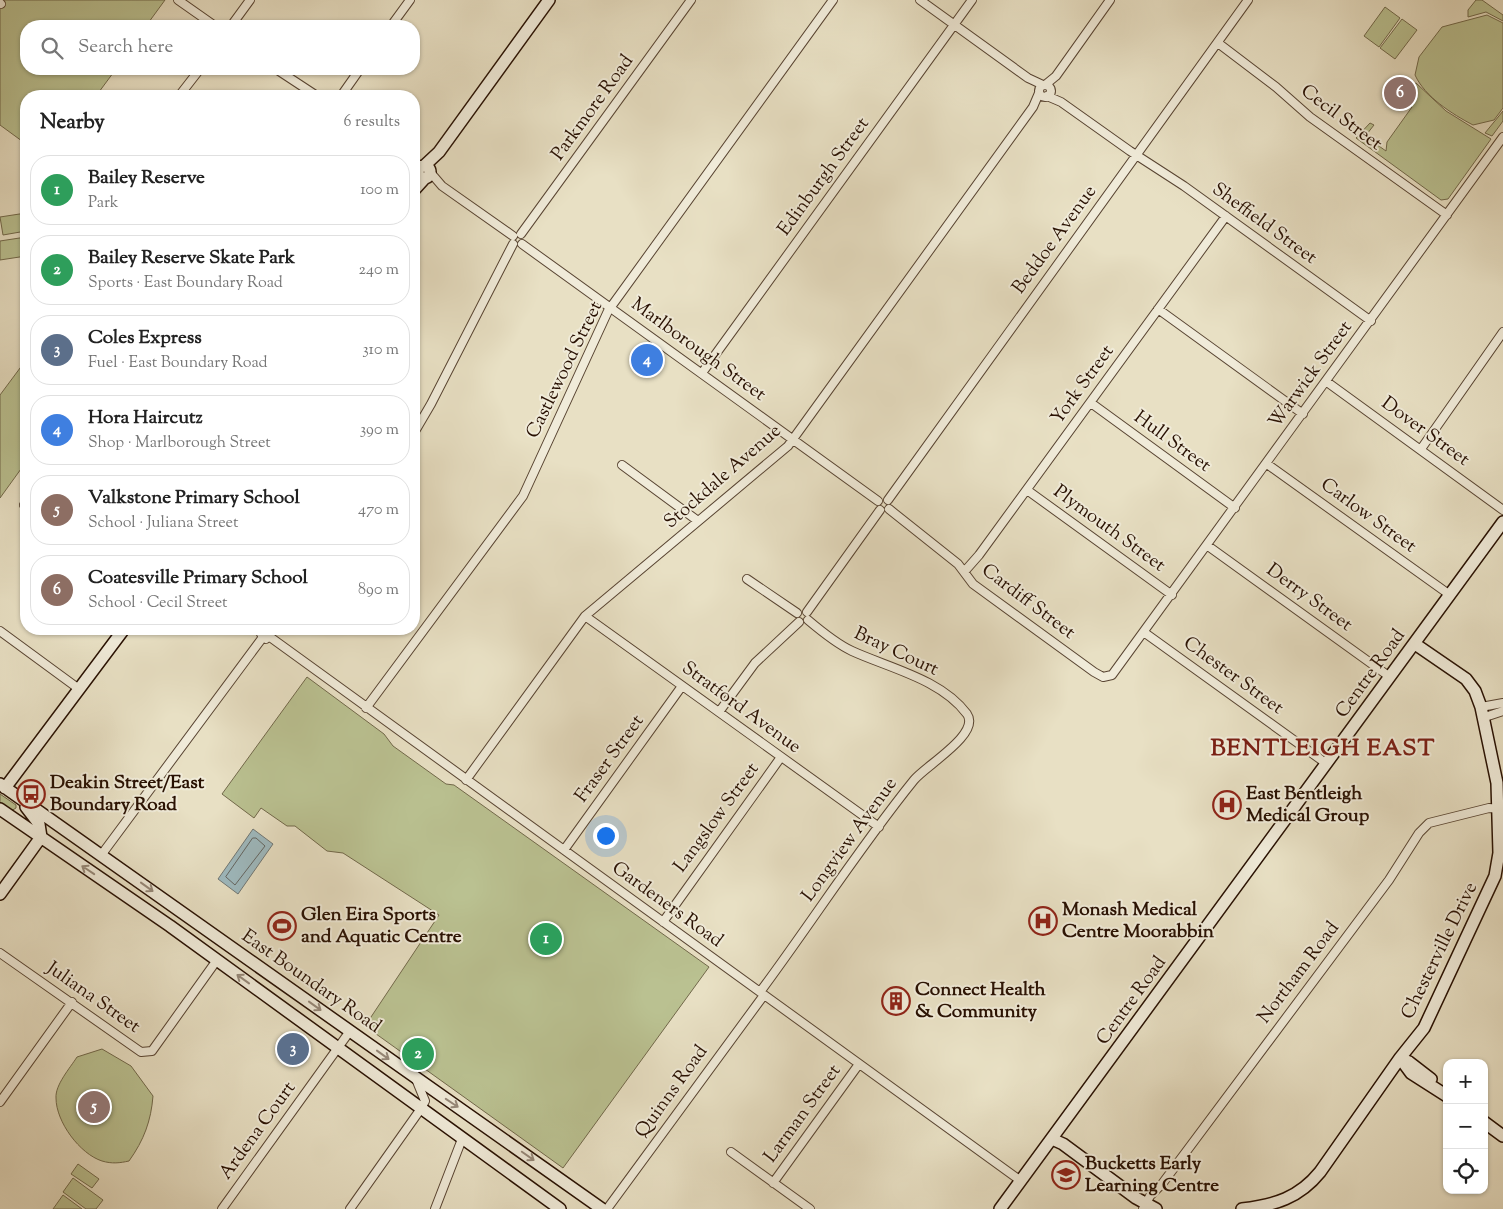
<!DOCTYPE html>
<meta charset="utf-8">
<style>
body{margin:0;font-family:"Sorts Mill Goudy",serif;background:#f2f2f2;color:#222}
.controls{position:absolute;right:15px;bottom:15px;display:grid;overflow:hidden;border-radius:10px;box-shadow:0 1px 4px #0004}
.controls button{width:45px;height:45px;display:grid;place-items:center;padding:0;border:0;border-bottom:1px solid #e0e0e0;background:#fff;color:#222;font:25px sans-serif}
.you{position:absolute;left:605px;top:835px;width:18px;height:18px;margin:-12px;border:4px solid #fff;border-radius:50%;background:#1a73e8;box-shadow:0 0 0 8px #1a73e833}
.badge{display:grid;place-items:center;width:32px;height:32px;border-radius:50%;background:#7c3aed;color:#fff;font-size:16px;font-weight:700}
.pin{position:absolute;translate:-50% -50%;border:2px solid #fff;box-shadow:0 1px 5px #0006}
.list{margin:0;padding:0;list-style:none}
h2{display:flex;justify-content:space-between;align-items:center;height:65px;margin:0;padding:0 20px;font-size:21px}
h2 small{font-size:16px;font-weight:400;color:#767676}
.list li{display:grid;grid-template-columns:32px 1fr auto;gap:15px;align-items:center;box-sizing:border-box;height:70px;margin:0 10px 10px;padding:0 10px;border:1px solid #e0e0e0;border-radius:20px}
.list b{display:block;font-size:19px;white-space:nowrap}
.list p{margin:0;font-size:16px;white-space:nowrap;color:#767676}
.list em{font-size:16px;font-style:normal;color:#767676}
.icon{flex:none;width:28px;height:28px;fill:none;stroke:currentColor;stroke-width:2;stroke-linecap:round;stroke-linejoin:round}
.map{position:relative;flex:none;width:1503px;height:1209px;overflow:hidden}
.search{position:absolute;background:#fff;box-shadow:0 1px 4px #0004;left:20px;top:20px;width:400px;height:55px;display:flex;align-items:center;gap:12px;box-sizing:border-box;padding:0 18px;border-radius:20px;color:#767676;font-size:19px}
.panel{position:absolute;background:#fff;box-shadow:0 1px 4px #0004;left:20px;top:90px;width:400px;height:545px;border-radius:20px}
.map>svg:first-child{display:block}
.green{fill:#bac191;stroke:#71684a}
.water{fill:#9ebac0;stroke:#6f7674}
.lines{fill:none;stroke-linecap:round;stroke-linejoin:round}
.shore{stroke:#636561;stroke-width:1}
.street-casing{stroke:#584432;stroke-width:10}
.secondary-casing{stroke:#281002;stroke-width:14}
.street{stroke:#f0ebd9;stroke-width:8}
.secondary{stroke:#f0ebd9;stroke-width:11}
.oneway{stroke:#968878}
.labels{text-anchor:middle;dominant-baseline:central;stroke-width:4;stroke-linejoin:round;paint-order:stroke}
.street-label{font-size:19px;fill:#281002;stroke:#f0ebd9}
.poi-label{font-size:19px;font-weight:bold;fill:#281002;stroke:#f0ebd9;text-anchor:start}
.district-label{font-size:24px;font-weight:bold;letter-spacing:1px;fill:#7a1f14;stroke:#f0ebd9}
</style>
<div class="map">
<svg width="1503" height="1209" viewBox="0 0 1503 1209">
<rect width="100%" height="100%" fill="#e8e0c4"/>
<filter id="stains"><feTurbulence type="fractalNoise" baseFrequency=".004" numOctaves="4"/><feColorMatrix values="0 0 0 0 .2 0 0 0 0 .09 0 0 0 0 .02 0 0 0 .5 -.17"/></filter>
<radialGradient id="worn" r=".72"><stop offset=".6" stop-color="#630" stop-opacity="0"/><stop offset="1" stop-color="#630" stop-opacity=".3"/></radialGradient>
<!-- green -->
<path class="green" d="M4,0H165L146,26H26V69H116L96,96H26V144L0,125V6Z
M1476,0H1482L1503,15V21L1486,12L1468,17V10Z
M1385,7L1400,18L1379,47L1364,36Z
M1487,15L1503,23V108L1494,120L1473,125C1452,114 1425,97 1415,75L1419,57L1442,27Z
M1402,19L1417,30L1395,59L1380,48Z
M1416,83L1446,111L1491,139L1448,199L1441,200L1356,138L1370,123L1374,125L1363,139L1374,147L1376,144L1386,151L1387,142L1412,107L1403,100L1406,96L1403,91L1406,86Z
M1503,111V121L1492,136L1485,133Z
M26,213V231L3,235L0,217Z
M26,237V256L0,260V241Z
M26,360V462L0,498V395Z
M307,677L384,734L393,746L446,784L454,785L709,967L563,1168L365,1026L439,915L343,853L327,851L295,826H287L261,808L254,818L222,794Z
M0,794L16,805V808L11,811L0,804Z
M102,1049L131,1066L153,1096C151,1121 144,1140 129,1161C120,1163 112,1164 102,1161C80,1154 56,1122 56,1098C55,1085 70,1068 77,1057Z
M78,1164L99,1179L92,1188L71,1174Z
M73,1178L103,1200L96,1209H86L63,1192Z
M63,1195L82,1209H53Z"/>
<!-- water -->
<path class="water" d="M253,829L273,844L238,894L218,879Z"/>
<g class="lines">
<!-- shore -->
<path class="shore" d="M253,838H256L265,846L235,885L226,877Z"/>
<defs>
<path id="street" d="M178,0L215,26
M920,0L1028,78L1043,85
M0,3L1,4
M231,26L250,0
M391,26L410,0
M1218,43L1276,87L1310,117L1447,215
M276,69L317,96
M1045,85L1056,76L1110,0
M1039 91a6 6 0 1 1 12 0a6 6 0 1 1-12 0Z
M179,96L200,69
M341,96L360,69
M1047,96L1061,102L1130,151L1184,186L1371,321
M414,163L422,166
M430,172L442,186L513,236
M521,234L691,0
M522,244L878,501
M1158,309L1303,414
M702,373L972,0
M1327,382L1503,510
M1091,403L1235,508
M414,433L431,404L513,244
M1421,449L1503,332
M1267,464L1450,595
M622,465L698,521
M1027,490L1172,595
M888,500L1248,0
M24,505L26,507
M889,509L958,564L973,584L1094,672L1103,677L1112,675L1503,137
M1208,546L1390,677
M964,572L979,555L1226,216
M747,579L797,613
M807,612L880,510
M585,616L879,827
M262,629L261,634L266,639
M0,631L79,689
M1145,633L1327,764
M270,637L1021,1181
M1481,707L1503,703
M366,708L523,496L608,311L833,0
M719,712L755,663L799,622
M1482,718L1503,711
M466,780L585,616L788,446L1033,107L1039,93
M564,850L682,686
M102,854L263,637
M663,922L781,757
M0,953L141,1052L152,1051L217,960
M760,992C812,922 859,848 914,780C925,766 981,734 967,714C941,679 889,668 852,651C837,644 821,631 808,620
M0,1102L72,1002
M731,1152L810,1209
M773,1183L859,1064
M222,1209L350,1031
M350,1209L420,1110L425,1101L416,1079
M435,1209L462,1139
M607,1209L764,995
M1143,1209L1150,1196L1162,1184L1389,880L1419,833L1429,823L1489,808L1501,809"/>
<path id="secondary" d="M418 172a6 6 0 1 1 12 0a6 6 0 1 1-12 0Z
M424,166L439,152L549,0
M414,190L424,179
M0,784L602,1209
M5,788L124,629
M0,809L170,926L560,1209
M0,894L41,837L39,824L26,807
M1400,1058L1411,1073L1447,1096
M1401,1059L1409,1062L1431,1079
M1484,1122L1503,1136
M1052,1139L1063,1144L1136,1198L1156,1209
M1000,1209L1503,522
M1242,1209C1275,1205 1299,1198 1320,1172L1400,1058L1424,1028L1495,876L1499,853L1497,783L1481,707L1475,691L1466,679L1415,644"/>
</defs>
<!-- street casing -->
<use href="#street" class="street-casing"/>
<!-- secondary casing -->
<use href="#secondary" class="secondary-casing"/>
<!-- street -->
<use href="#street" class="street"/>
<!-- secondary -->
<use href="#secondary" class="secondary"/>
</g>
<!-- one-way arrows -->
<defs><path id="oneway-shaft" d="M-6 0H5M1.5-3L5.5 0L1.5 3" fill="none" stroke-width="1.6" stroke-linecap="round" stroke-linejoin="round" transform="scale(1.25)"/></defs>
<g class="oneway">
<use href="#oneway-shaft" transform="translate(88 870) rotate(-146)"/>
<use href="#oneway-shaft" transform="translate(147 887) rotate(36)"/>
<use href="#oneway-shaft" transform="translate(243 979) rotate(-144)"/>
<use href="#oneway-shaft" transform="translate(315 1006) rotate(36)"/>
<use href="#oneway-shaft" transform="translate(383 1055) rotate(36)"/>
<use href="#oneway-shaft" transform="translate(452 1103) rotate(34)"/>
<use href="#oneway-shaft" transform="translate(528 1156) rotate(35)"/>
</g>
<!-- icons -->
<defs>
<symbol id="bus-ring" viewBox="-11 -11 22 22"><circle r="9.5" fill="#f0ebd9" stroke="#8f2418" stroke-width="1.5"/><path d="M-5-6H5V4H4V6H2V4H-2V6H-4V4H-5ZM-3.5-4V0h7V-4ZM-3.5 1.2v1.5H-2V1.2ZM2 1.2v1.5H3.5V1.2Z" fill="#8f2418"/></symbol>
<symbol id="hospital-ring" viewBox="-11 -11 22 22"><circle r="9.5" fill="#f0ebd9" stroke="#8f2418" stroke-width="1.5"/><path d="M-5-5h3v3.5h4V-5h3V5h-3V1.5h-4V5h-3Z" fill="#8f2418"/></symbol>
<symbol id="stadium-ring" viewBox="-11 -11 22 22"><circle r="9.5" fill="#f0ebd9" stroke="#8f2418" stroke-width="1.5"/><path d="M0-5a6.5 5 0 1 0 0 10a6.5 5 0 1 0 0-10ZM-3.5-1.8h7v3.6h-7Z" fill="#8f2418"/></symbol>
<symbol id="building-ring" viewBox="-11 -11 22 22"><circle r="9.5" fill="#f0ebd9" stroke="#8f2418" stroke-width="1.5"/><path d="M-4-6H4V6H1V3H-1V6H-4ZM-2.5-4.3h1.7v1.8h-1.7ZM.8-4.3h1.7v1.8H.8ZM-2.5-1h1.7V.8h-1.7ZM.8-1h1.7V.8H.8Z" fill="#8f2418"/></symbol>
<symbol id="school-ring" viewBox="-11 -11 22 22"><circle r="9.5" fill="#f0ebd9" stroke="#8f2418" stroke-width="1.5"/><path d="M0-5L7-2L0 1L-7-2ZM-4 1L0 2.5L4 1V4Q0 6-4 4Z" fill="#8f2418"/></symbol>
</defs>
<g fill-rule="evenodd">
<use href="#bus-ring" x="15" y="778" width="32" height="32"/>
<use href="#hospital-ring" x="1211" y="789" width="32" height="32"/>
<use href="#hospital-ring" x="1027" y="905" width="32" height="32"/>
<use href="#stadium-ring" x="266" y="910" width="32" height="32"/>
<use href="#building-ring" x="880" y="985" width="32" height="32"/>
<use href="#school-ring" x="1050" y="1159" width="32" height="32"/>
</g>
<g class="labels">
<!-- street labels -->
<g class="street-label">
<text transform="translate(593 108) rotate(-54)">Parkmore Road</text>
<text transform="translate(1341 118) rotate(37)">Cecil Street</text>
<text transform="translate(824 177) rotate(-54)">Edinburgh Street</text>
<text transform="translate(1264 224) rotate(36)">Sheffield Street</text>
<text transform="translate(1055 240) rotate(-54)">Beddoe Avenue</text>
<text transform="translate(698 350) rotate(36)">Marlborough Street</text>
<text transform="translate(565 370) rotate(-64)">Castlewood Street</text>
<text transform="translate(1311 375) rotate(-54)">Warwick Street</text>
<text transform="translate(1083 385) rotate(-54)">York Street</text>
<text transform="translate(1425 432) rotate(36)">Dover Street</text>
<text transform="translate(1172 442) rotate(36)">Hull Street</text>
<text transform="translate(723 477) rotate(-41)">Stockdale Avenue</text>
<text transform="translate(1368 516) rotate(36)">Carlow Street</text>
<text transform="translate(1109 529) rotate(36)">Plymouth Street</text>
<text transform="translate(1309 598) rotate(36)">Derry Street</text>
<text transform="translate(1028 602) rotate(37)">Cardiff Street</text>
<text transform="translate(896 652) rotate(25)">Bray Court</text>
<text transform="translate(1371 674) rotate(-54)">Centre Road</text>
<text transform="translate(1233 676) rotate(36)">Chester Street</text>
<text transform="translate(741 708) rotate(36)">Stratford Avenue</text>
<text transform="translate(610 759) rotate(-54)">Fraser Street</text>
<text transform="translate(717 818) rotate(-54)">Langslow Street</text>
<text transform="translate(850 840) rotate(-54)">Longview Avenue</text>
<text transform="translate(667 905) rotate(36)">Gardeners Road</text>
<text transform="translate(1440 951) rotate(-64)">Chesterville Drive</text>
<text transform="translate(1299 973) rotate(-53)">Northam Road</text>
<text transform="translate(311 982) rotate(35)">East Boundary Road</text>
<text transform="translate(93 998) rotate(35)">Juliana Street</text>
<text transform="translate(1132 1001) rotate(-54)">Centre Road</text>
<text transform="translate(672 1092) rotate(-54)">Quinns Road</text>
<text transform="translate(803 1114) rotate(-54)">Larman Street</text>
<text transform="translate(258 1131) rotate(-54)">Ardena Court</text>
</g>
<!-- poi labels -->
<g class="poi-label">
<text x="50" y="783">Deakin Street/East<tspan x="50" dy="22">Boundary Road</tspan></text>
<text x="1246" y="794">East Bentleigh<tspan x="1246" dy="22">Medical Group</tspan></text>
<text x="1062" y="910">Monash Medical<tspan x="1062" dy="22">Centre Moorabbin</tspan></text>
<text x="301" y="915">Glen Eira Sports<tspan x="301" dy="22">and Aquatic Centre</tspan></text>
<text x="915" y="990">Connect Health<tspan x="915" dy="22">&amp; Community</tspan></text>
<text x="1085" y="1164">Bucketts Early<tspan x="1085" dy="22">Learning Centre</tspan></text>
</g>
<!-- district labels -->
<g class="district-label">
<text x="1323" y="749">BENTLEIGH EAST</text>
</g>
</g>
<rect width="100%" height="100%" filter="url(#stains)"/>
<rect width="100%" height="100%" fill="url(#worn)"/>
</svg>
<div class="controls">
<button>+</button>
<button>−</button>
<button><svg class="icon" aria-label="locate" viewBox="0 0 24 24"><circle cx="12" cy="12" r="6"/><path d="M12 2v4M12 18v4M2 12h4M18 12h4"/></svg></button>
</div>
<div class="you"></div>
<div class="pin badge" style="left:546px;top:939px;background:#2e9e5b">1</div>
<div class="pin badge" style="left:418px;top:1054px;background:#2e9e5b">2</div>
<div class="pin badge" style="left:293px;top:1049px;background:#5c6f8a">3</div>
<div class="pin badge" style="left:647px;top:360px;background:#3f7fe0">4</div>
<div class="pin badge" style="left:94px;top:1107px;background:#8d6e63">5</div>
<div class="pin badge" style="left:1400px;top:93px;background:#8d6e63">6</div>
<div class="search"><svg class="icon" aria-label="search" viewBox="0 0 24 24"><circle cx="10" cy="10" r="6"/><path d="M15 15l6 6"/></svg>Search here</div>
<section class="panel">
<h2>Nearby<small>6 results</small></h2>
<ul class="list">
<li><span class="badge" style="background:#2e9e5b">1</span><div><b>Bailey Reserve</b><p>Park</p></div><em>100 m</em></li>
<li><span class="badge" style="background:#2e9e5b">2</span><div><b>Bailey Reserve Skate Park</b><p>Sports · East Boundary Road</p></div><em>240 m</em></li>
<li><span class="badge" style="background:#5c6f8a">3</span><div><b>Coles Express</b><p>Fuel · East Boundary Road</p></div><em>310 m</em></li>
<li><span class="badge" style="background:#3f7fe0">4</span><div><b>Hora Haircutz</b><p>Shop · Marlborough Street</p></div><em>390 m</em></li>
<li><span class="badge" style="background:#8d6e63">5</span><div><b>Valkstone Primary School</b><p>School · Juliana Street</p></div><em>470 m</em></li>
<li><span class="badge" style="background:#8d6e63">6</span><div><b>Coatesville Primary School</b><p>School · Cecil Street</p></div><em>890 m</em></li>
</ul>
</section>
</div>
